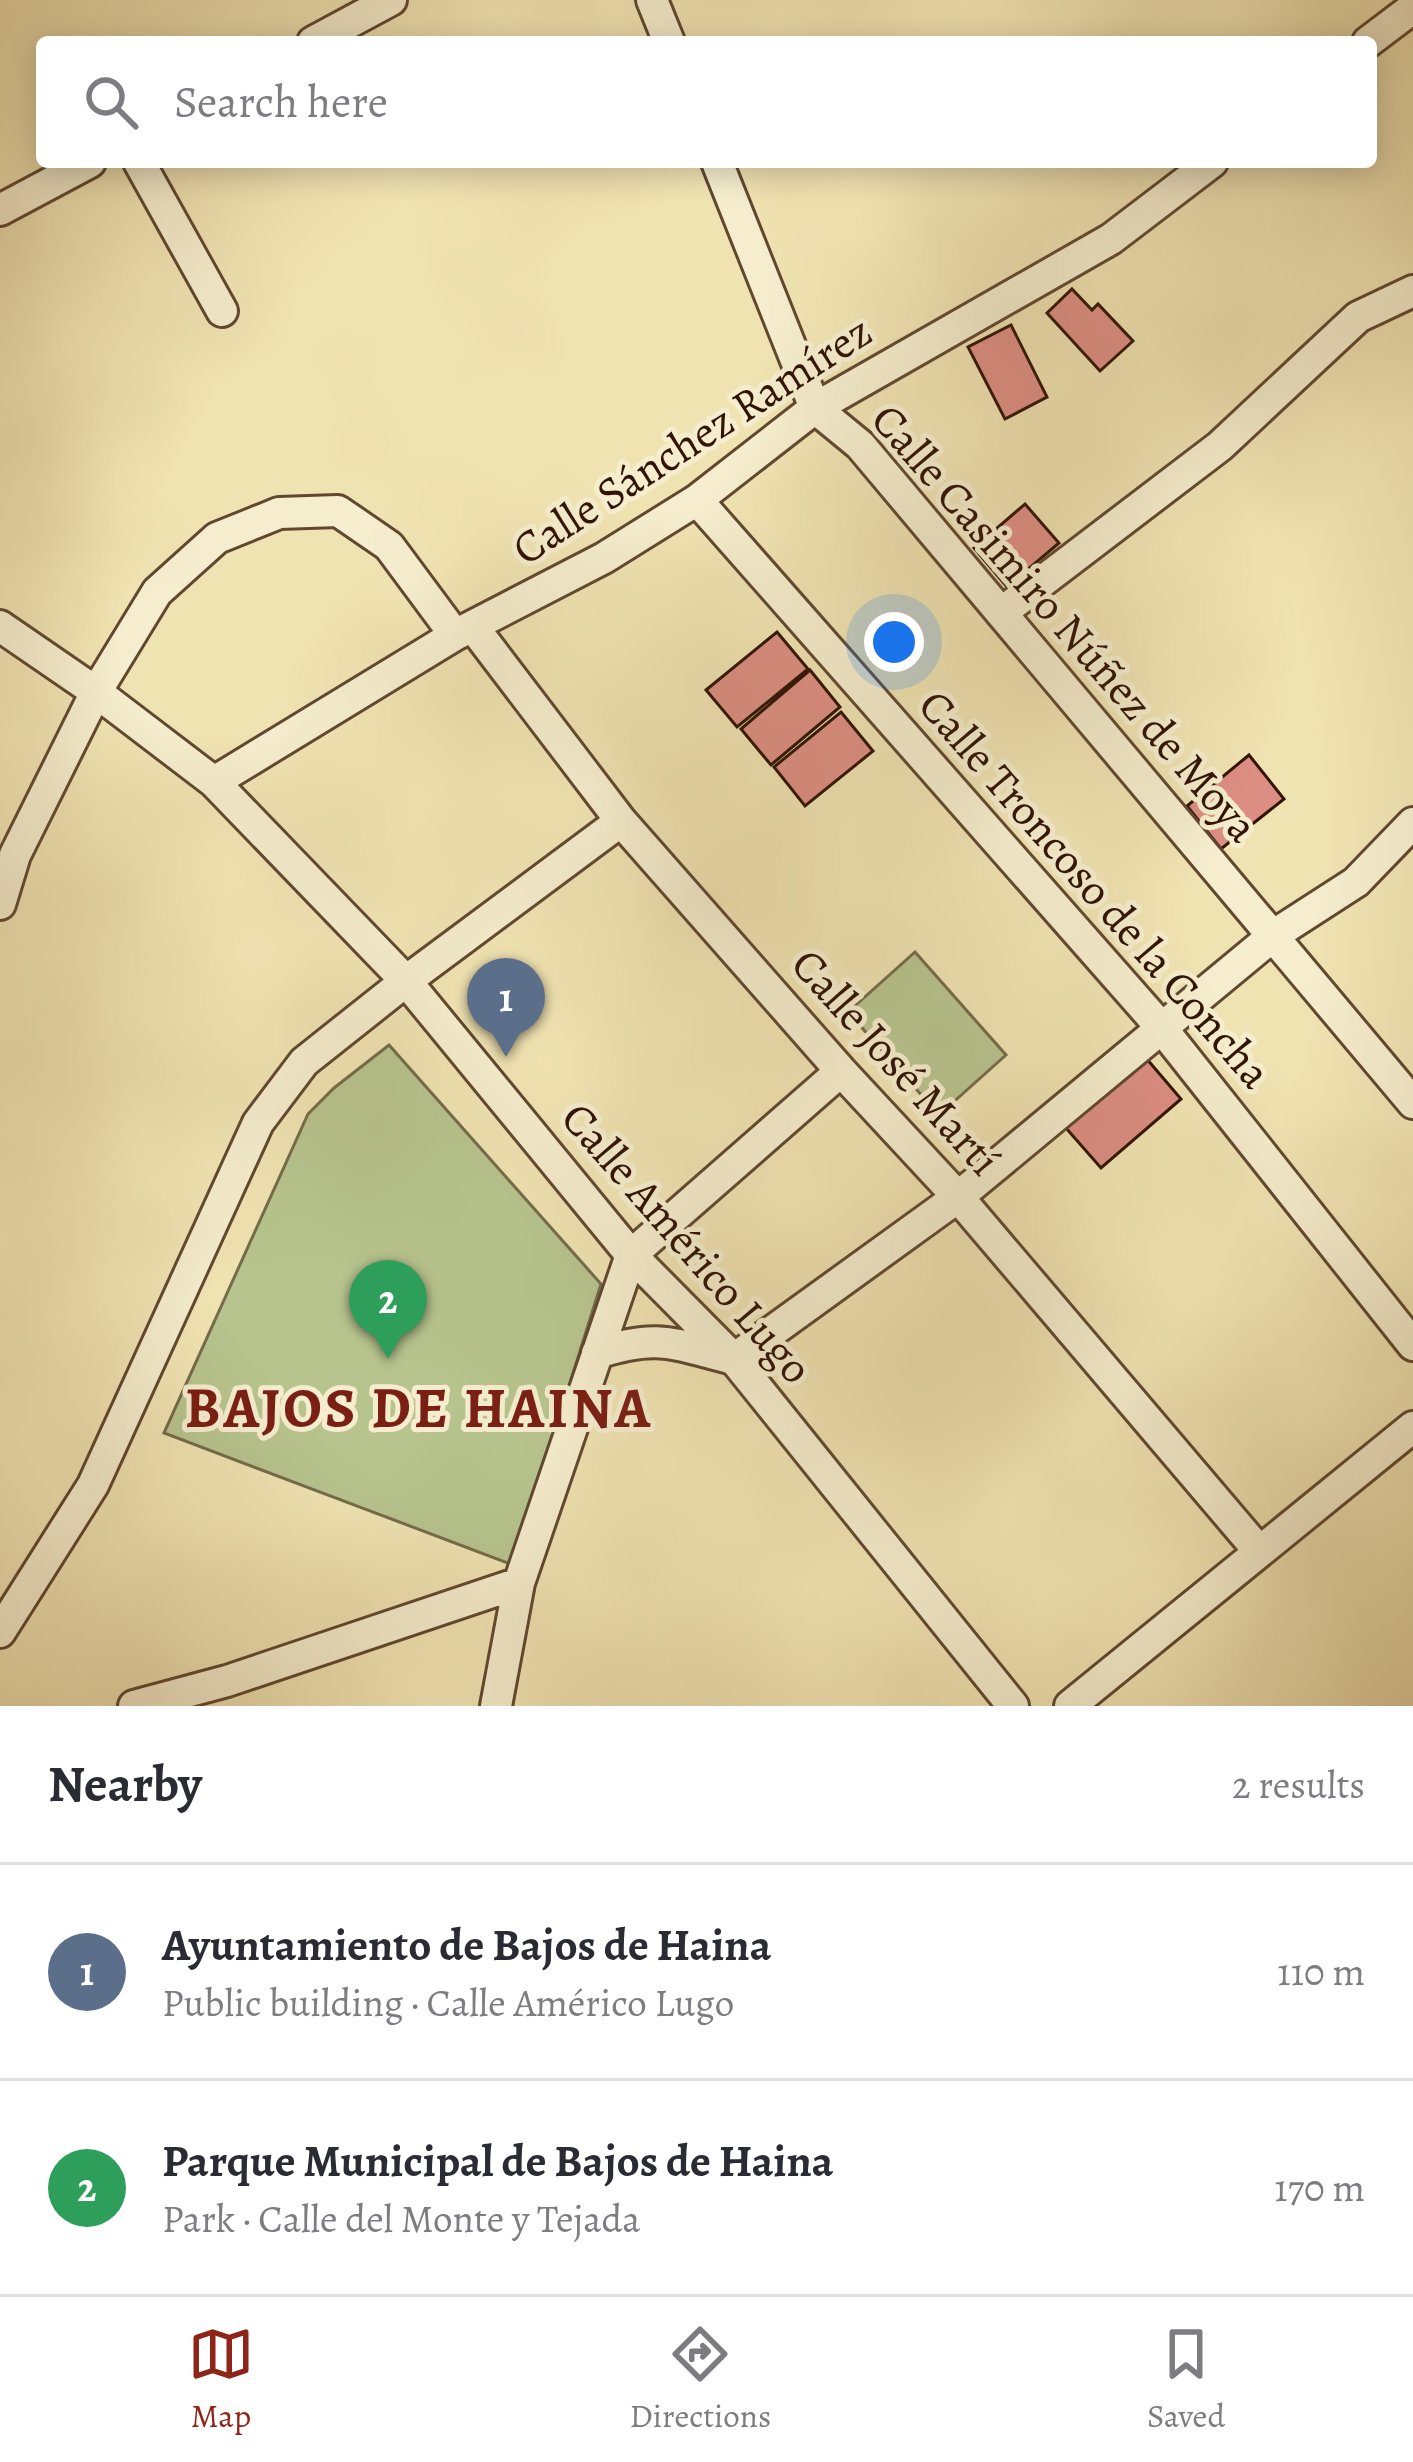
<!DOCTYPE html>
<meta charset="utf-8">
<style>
body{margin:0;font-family:Alegreya,serif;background:#f2f2f3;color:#2b2b33}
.you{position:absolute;left:894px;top:642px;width:42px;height:42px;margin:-30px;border:9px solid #fff;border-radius:50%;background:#1a73e8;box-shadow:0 0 0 18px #1a73e833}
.badge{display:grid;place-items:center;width:78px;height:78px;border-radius:50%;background:#8f2418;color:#fff;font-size:39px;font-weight:700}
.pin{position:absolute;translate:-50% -99px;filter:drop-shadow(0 3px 6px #0008)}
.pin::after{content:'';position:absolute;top:63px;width:42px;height:36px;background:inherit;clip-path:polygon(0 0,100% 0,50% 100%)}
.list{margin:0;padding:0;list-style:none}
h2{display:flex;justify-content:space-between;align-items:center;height:156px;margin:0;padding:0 48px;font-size:51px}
h2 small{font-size:39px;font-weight:400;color:#7c7c81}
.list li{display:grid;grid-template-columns:78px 1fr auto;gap:36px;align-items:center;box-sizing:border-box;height:216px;padding:0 48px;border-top:3px solid #e1e1e2}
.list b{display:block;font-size:45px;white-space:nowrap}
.list p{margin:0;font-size:39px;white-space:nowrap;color:#7c7c81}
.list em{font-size:39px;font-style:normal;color:#7c7c81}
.icon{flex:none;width:66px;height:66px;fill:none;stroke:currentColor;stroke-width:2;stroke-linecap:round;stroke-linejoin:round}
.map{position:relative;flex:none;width:1413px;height:1706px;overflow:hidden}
.search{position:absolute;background:#fff;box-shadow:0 6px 30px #0003;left:36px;right:36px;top:36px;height:132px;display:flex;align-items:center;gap:30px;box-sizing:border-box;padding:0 42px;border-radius:12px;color:#7c7c81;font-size:45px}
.sheet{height:588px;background:#fff}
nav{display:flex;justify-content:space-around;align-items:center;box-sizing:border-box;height:168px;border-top:3px solid #e1e1e2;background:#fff;font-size:33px;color:#7c7c81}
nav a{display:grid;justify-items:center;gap:6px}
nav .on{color:#8f2418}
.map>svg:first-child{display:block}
.green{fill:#b7c48e;stroke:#746c4a;stroke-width:3}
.building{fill:#dc8e82;stroke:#301405;stroke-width:3}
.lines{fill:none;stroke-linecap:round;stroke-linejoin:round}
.street-casing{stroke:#604830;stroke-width:36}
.street{stroke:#f5edcd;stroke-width:30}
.labels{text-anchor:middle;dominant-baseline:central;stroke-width:10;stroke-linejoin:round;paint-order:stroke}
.street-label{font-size:45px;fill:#301405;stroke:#f5edcd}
.district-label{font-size:57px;font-weight:bold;letter-spacing:3px;fill:#7a1f14;stroke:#f5edcd}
</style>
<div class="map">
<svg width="1413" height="1706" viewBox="0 0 1413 1706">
<rect width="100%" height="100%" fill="#f0e3b2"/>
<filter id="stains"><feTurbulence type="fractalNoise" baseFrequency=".00167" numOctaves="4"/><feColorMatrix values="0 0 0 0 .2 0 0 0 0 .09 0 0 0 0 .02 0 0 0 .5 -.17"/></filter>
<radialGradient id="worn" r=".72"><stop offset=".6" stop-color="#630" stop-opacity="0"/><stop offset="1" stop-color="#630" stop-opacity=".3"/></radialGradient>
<!-- green -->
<path class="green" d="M915,952L1006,1055L939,1115L848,1012Z
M389,1045L601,1284L513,1565L164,1433L308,1114L334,1088Z"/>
<!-- building -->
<path class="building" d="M1072,289L1092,310L1098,304L1133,341L1100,371L1047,313Z
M1011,325L1047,397L1005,419L968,347Z
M1025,504L1059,543L1007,587L974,548Z
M777,632L808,669L737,727L706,690Z
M810,670L840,707L771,765L741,729Z
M841,712L873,751L805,806L774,767Z
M1249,755L1284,799L1221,849L1187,806Z
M1146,1058L1181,1099L1101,1168L1065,1127Z"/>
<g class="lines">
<defs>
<path id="street" d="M652,0L669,42
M313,42L391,0
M1368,42L1413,8
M139,162L222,311
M717,162L815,408L860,445L1413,1103
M0,210L90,162
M697,500L1160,1026L1413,1345
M1001,613L1220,446L1358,317L1413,291
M0,626L96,692L214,782L406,981L631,1255L734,1359L1013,1706
M474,628L621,821L841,1071L958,1197L1259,1551
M214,782L455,635L604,558L697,500L815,408L1111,239L1212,162
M0,904L15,855L96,692L157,592L217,538L279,513L338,511L389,546L455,635
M597,1353C659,1333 673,1344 734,1359L958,1197L1274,935L1356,882L1413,823
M0,1632L93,1485L258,1123L304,1062L406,981L621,821
M134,1706L227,1681L519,1583
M496,1706L519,1583L631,1255L841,1071
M1070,1706L1413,1427"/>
</defs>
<!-- street casing -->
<use href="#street" class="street-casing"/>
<!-- street -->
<use href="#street" class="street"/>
</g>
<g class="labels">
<!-- street labels -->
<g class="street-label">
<text transform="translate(692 440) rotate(-33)">Calle Sánchez Ramírez</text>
<text transform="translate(1065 623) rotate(49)">Calle Casimiro Núñez de Moya</text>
<text transform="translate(1095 889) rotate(49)">Calle Troncoso de la Concha</text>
<text transform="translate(896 1062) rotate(48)">Calle José Martí</text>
<text transform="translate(687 1243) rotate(49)">Calle Américo Lugo</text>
</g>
<!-- district labels -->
<g class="district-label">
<text x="419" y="1408">BAJOS DE HAINA</text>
</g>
</g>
<rect width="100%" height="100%" filter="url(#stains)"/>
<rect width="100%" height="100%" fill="url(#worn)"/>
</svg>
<div class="you"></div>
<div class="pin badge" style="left:506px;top:1057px;background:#5c6f8a">1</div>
<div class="pin badge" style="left:388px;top:1359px;background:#2e9e5b">2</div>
<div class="search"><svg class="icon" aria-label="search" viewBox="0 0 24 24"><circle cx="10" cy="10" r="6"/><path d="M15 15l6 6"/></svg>Search here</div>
</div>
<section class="sheet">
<h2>Nearby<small>2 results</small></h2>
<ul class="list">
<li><span class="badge" style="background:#5c6f8a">1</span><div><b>Ayuntamiento de Bajos de Haina</b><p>Public building · Calle Américo Lugo</p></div><em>110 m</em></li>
<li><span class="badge" style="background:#2e9e5b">2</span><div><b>Parque Municipal de Bajos de Haina</b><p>Park · Calle del Monte y Tejada</p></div><em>170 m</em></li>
</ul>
</section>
<nav>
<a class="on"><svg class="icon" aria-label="map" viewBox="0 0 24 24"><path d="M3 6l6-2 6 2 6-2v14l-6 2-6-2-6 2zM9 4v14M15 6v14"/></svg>Map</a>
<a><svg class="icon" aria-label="directions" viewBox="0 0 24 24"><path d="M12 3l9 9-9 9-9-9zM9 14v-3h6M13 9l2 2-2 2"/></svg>Directions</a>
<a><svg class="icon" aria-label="saved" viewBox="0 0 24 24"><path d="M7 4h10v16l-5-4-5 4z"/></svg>Saved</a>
</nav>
